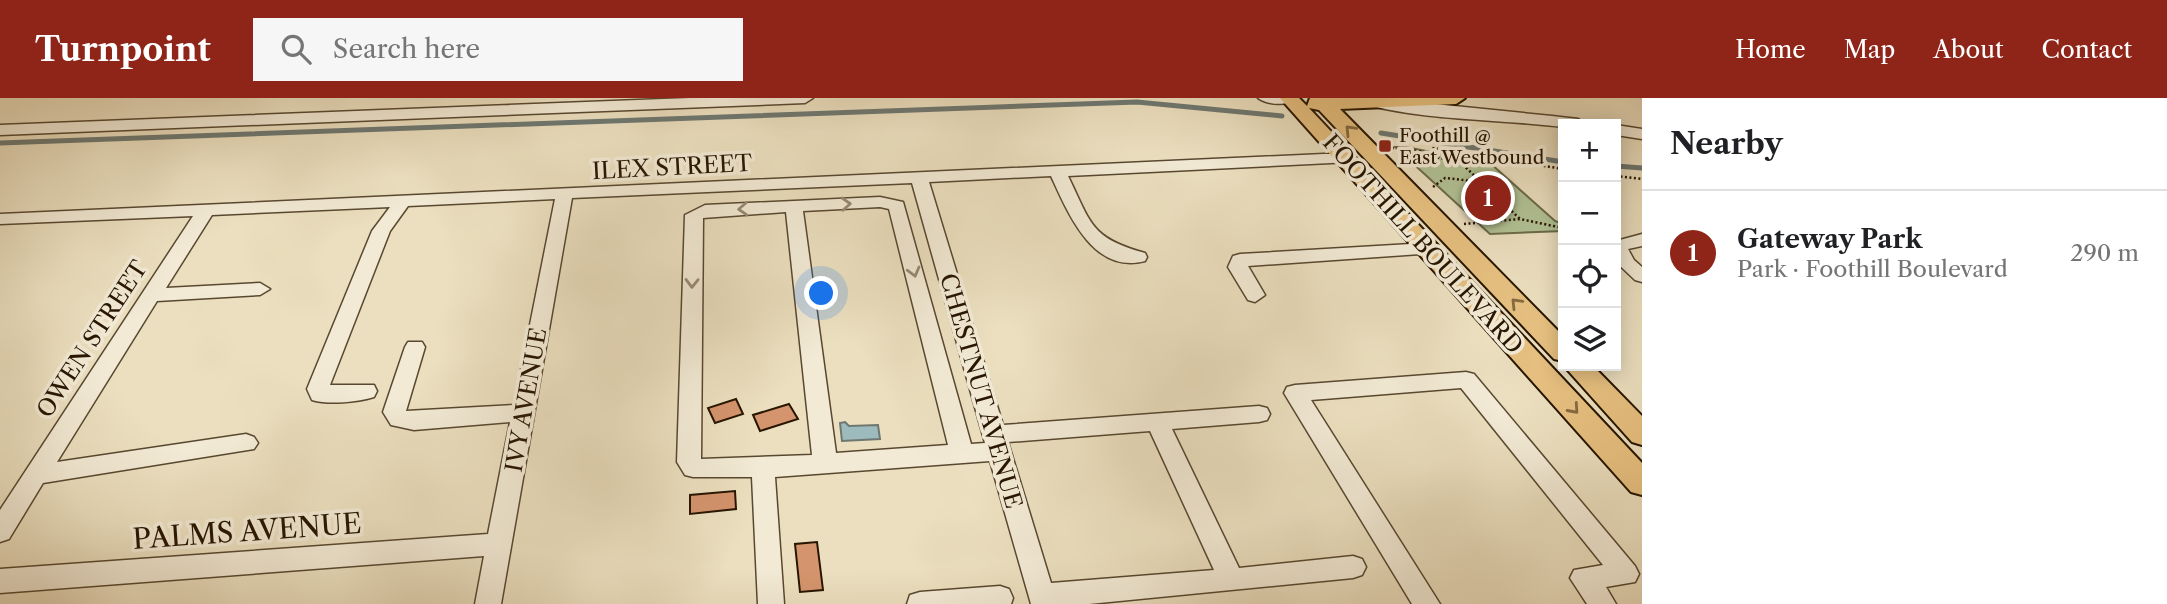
<!DOCTYPE html>
<meta charset="utf-8">
<style>
body{margin:0;font-family:"Libre Caslon Text",serif;background:#f6f6f6;color:#202124}
.controls{position:absolute;right:21px;top:21px;display:grid;overflow:hidden;border-radius:0px;box-shadow:0 4px 18px #0003}
.controls button{width:63px;height:63px;display:grid;place-items:center;padding:0;border:0;border-bottom:2px solid #e0e0e0;background:#fff;color:#202124;font:35px sans-serif}
.you{position:absolute;left:822px;top:196px;width:24px;height:24px;margin:-18px;border:5px solid #fff;border-radius:50%;background:#1a73e8;box-shadow:0 0 0 10px #1a73e833}
.badge{display:grid;place-items:center;width:46px;height:46px;border-radius:50%;background:#8f2418;color:#fff;font-size:23px;font-weight:700}
.pin{position:absolute;translate:-50% -50%;border:4px solid #fff;box-shadow:0 2px 7px #0006}
.list{margin:0;padding:0;list-style:none}
h2{display:flex;justify-content:space-between;align-items:center;height:91px;margin:0;padding:0 28px;font-size:30px}
h2 small{font-size:23px;font-weight:400;color:#757577}
.list li{display:grid;grid-template-columns:46px 1fr auto;gap:21px;align-items:center;box-sizing:border-box;height:126px;padding:0 28px;border-top:2px solid #e0e0e0}
.list b{display:block;font-size:26px;white-space:nowrap}
.list p{margin:0;font-size:23px;white-space:nowrap;color:#757577}
.list em{font-size:23px;font-style:normal;color:#757577}
.icon{flex:none;width:38px;height:38px;fill:none;stroke:currentColor;stroke-width:2;stroke-linecap:round;stroke-linejoin:round}
.map{position:relative;flex:none;width:1642px;height:506px;overflow:hidden}
header{display:flex;align-items:center;gap:42px;box-sizing:border-box;height:98px;padding:0 35px;background:#8f2418;color:#fff}
header strong{font-size:33px}
nav{display:flex;gap:38px;margin-inline-start:auto;font-size:24px}
.search{width:490px;height:63px;background:#f6f6f6;display:flex;align-items:center;gap:18px;box-sizing:border-box;padding:0 24px;border-radius:0px;color:#757577;font-size:26px}
main{display:flex}
aside{flex:1;background:#fff}
.map>svg:first-child{display:block}
.green{fill:#b2c396;stroke:#6c6c4b;stroke-width:2}
.water{fill:#9dbabd;stroke:#6e7871;stroke-width:2}
.lines{fill:none;stroke-linecap:round;stroke-linejoin:round}
.stream{stroke:#6e7871;stroke-width:5}
.building{fill:#d4946d;stroke:#271500;stroke-width:2}
.minor-casing{stroke:#584830;stroke-width:3}
.major-casing{stroke:#271500;stroke-width:4}
.path{stroke:#271500;stroke-width:2.5;stroke-dasharray:2 2.5;stroke-linecap:butt}
.minor{fill:#f2ead5;fill-rule:evenodd}
.major{fill:#e6c080;fill-rule:evenodd}
.oneway{stroke:#866a40}
.oneway2{stroke:#978a75}
.poi-dot{fill:#8f2418;stroke:#f2ead5;stroke-width:2.5}
.labels{text-anchor:middle;dominant-baseline:central;stroke-width:7;stroke-linejoin:round;paint-order:stroke}
.far-poi-label{font-size:19px;fill:#271500;stroke:#f2ead5;text-anchor:start}
.street-label{font-size:23px;fill:#271500;stroke:#f2ead5}
.near-street-label{font-size:28px;fill:#271500;stroke:#f2ead5}
</style>
<header>
<strong>Turnpoint</strong>
<div class="search"><svg class="icon" aria-label="search" viewBox="0 0 24 24"><circle cx="10" cy="10" r="6"/><path d="M15 15l6 6"/></svg>Search here</div>
<nav><a>Home</a><a>Map</a><a>About</a><a>Contact</a></nav>
</header>
<main>
<div class="map">
<svg width="1642" height="506" viewBox="0 0 1642 506">
<rect width="100%" height="100%" fill="#ebdfbf"/>
<filter id="stains"><feTurbulence type="fractalNoise" baseFrequency=".00286" numOctaves="4"/><feColorMatrix values="0 0 0 0 .2 0 0 0 0 .09 0 0 0 0 .02 0 0 0 .5 -.17"/></filter>
<radialGradient id="worn" r=".72"><stop offset=".6" stop-color="#630" stop-opacity="0"/><stop offset="1" stop-color="#630" stop-opacity=".3"/></radialGradient>
<!-- green -->
<path class="green" d="M1395,49H1406L1491,66L1555,123L1563,126V133L1490,136Z"/>
<!-- water -->
<path class="water" d="M845,324L849,328L878,327L880,341L842,343L840,325Z"/>
<g class="lines">
<!-- stream -->
<path class="stream" d="M1381,35L1563,64
M0,45L1137,4L1282,18
M1616,68L1642,70"/>
</g>
<!-- building -->
<path class="building" d="M736,301L743,316L715,325L708,310Z
M789,306L798,321L760,333L753,317Z
M735,393L736,411L690,416V397Z
M817,444L823,492L800,494L795,446Z"/>
<g class="lines">
<defs>
<path id="minor" d="M690,0H813L805,5L0,37V27Z
M1258,0H1296L1297,1C1288,8 1267,7 1258,0Z
M1375,0L1552,18L1578,21L1586,26H1563V29C1498,21 1431,23 1367,7L1364,4Z
M1616,27L1642,31V41L1616,37Z
M1345,55L1353,60L1351,64L1068,78C1091,125 1090,140 1145,155L1147,159L1145,163C1093,177 1068,115 1051,78L929,84L1003,327L1259,308L1267,310L1270,316L1267,322L1259,324L1172,331L1239,470L1353,458L1362,461L1366,469L1362,477L1353,480L1089,506H1031L990,363L775,379L784,506H758L752,379H693L685,377L677,364L685,117L705,107L880,99L903,104L971,346L985,345L912,85L572,100L501,506H475L484,458L0,495V471L488,436L510,324L414,332L391,327L383,314L405,249L408,244H422L425,249L406,313L514,307L555,101L408,108L390,133L330,287H374L377,293L374,299C357,304 329,307 312,302L307,291L372,133L390,109L212,117L166,190L260,185L270,191L260,197L157,203L57,364L246,336L254,339L258,345L254,351L43,385L9,441L0,444V412L193,118L0,126V116ZM880,109L889,111L948,347L836,355L803,113ZM786,114L812,357L701,361L703,120ZM1150,333L1214,472L1051,485L1008,344Z
M1642,136V148L1628,151L1634,162L1642,169V184L1635,182L1616,164V143Z
M1428,145L1437,151L1435,155L1248,168L1265,197L1255,204L1248,202L1228,169L1233,158L1240,156Z
M1466,274L1474,276L1635,468L1639,476L1635,484L1606,489L1616,506H1587L1570,480L1574,472L1603,467L1461,290L1311,302L1440,506H1412L1284,295L1287,289L1295,287Z
M1000,488L1009,491L1013,500L1011,506H907L910,497L920,494Z"/>
<path id="major" d="M1280,0H1299L1307,8L1310,0H1465L1456,6L1340,11L1563,238V263L1554,261L1319,12L1309,10L1642,365V397L1631,394Z
M1564,268H1593L1642,318V347L1632,344Z"/>
</defs>
<!-- minor casing -->
<use href="#minor" class="minor-casing"/>
<!-- major casing -->
<use href="#major" class="major-casing"/>
<!-- path -->
<path class="path" d="M1392,50L1435,55L1432,50L1563,71
M1435,55L1439,60L1460,64L1520,121
M1616,78L1642,81
M1433,89L1445,80L1480,84
M1464,126L1520,121L1563,130"/>
<!-- minor -->
<use href="#minor" class="minor"/>
<!-- major -->
<use href="#major" class="major"/>
</g>
<!-- one-way arrows -->
<defs><path id="oneway-chevron" d="M-2-3.5L2.5 0L-2 3.5" fill="none" stroke-width="1.6" stroke-linecap="round" stroke-linejoin="round" transform="scale(1.75)"/></defs>
<g class="oneway">
<use href="#oneway-chevron" transform="translate(1350 32) rotate(-134)"/>
<use href="#oneway-chevron" transform="translate(1516 205) rotate(-134)"/>
<use href="#oneway-chevron" transform="translate(1574 311) rotate(48)"/>
</g>
<g class="oneway2">
<use href="#oneway-chevron" transform="translate(846 106) rotate(-3)"/>
<use href="#oneway-chevron" transform="translate(743 111) rotate(177)"/>
<use href="#oneway-chevron" transform="translate(914 174) rotate(75)"/>
<use href="#oneway-chevron" transform="translate(692 185) rotate(91)"/>
</g>
<!-- markers -->
<rect class="poi-dot" x="1378" y="41" width="14" height="14" rx="3.5"/>
<g class="labels">
<!-- far-poi labels -->
<g class="far-poi-label">
<text x="1399" y="37">Foothill @<tspan x="1399" dy="22">East Westbound</tspan></text>
</g>
<!-- street labels -->
<g class="street-label">
<text transform="translate(672 69) rotate(-3)">ILEX STREET</text>
<text transform="translate(1423 146) rotate(48)">FOOTHILL BOULEVARD</text>
<text transform="translate(92 241) rotate(-57)">OWEN STREET</text>
<text transform="translate(981 293) rotate(74)">CHESTNUT AVENUE</text>
<text transform="translate(526 302) rotate(-80)">IVY AVENUE</text>
</g>
<!-- near-street labels -->
<g class="near-street-label">
<text transform="translate(247 433) rotate(-4)">PALMS AVENUE</text>
</g>
</g>
<rect width="100%" height="100%" filter="url(#stains)"/>
<rect width="100%" height="100%" fill="url(#worn)"/>
</svg>
<div class="controls">
<button>+</button>
<button>−</button>
<button><svg class="icon" aria-label="locate" viewBox="0 0 24 24"><circle cx="12" cy="12" r="6"/><path d="M12 2v4M12 18v4M2 12h4M18 12h4"/></svg></button>
<button><svg class="icon" aria-label="layers" viewBox="0 0 24 24"><path d="M12 4l9 5-9 5-9-5zM3 14l9 5 9-5"/></svg></button>
</div>
<div class="you"></div>
<div class="pin badge" style="left:1488px;top:100px">1</div>
</div>
<aside>
<h2>Nearby<small></small></h2>
<ul class="list">
<li><span class="badge">1</span><div><b>Gateway Park</b><p>Park · Foothill Boulevard</p></div><em>290 m</em></li>
</ul>
</aside>
</main>
